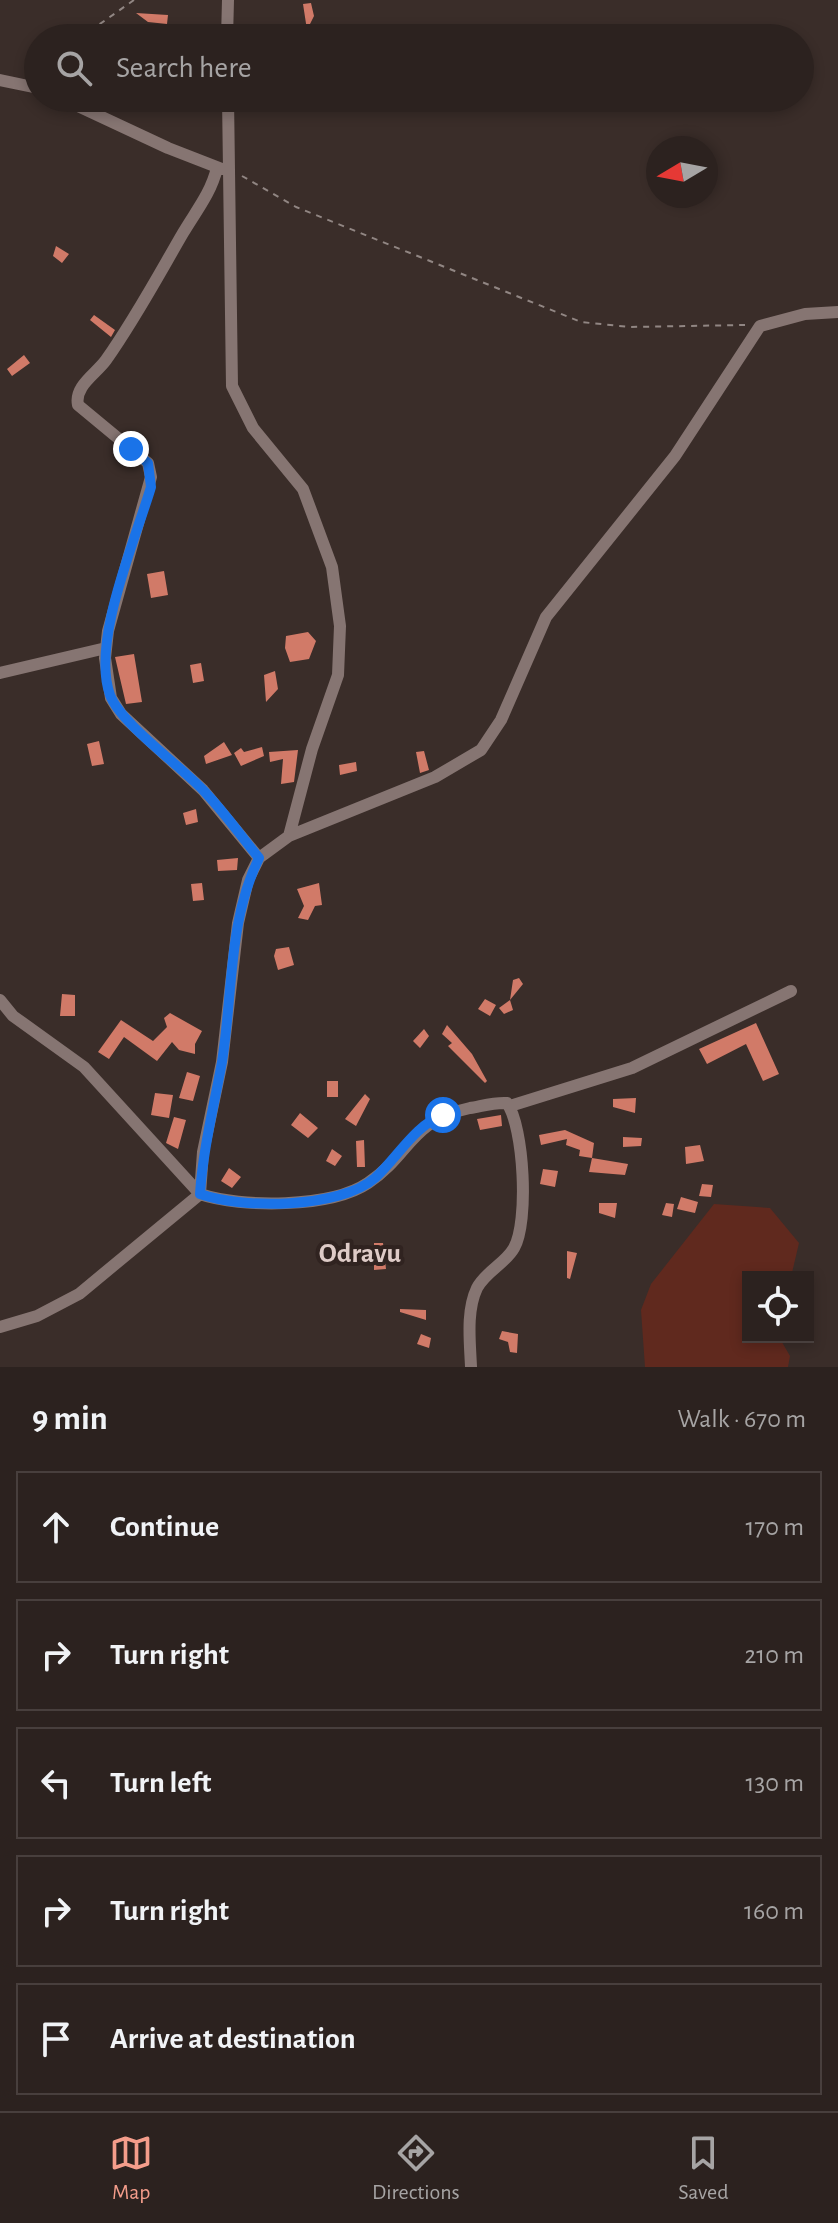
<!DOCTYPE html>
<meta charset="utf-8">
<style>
body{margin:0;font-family:"Alegreya Sans",sans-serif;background:#382f2c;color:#f1f3f6}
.controls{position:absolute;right:24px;bottom:24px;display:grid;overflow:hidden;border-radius:0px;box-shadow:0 4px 12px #0003}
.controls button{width:72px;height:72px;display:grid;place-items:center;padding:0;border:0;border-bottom:2px solid #483f3d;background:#2c221f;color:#f1f3f6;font:40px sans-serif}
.compass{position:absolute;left:646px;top:136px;width:72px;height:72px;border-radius:50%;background:#2c221f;box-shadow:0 4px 12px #0003;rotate:260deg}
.stop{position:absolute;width:24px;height:24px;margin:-18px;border:6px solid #1a73e8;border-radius:50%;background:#fff}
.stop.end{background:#1a73e8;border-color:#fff;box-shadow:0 2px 8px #0008}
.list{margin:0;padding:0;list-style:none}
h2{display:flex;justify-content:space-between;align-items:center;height:104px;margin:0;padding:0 32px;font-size:34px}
h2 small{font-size:26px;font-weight:400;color:#a6a4a4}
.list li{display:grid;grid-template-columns:52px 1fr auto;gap:24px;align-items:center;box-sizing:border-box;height:112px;margin:0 16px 16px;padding:0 16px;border:2px solid #483f3d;border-radius:0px}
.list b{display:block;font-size:30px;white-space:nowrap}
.list em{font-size:26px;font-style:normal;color:#a6a4a4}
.icon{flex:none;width:44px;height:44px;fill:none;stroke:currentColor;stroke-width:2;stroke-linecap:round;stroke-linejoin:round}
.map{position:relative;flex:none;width:838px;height:1367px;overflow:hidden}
.search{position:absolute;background:#2c221f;box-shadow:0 4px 12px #0003;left:24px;right:24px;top:24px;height:88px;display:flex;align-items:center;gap:20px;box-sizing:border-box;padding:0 28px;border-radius:44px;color:#a6a4a4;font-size:30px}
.sheet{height:744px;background:#2c221f}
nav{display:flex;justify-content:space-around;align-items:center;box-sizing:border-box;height:112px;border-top:2px solid #483f3d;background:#2c221f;font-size:22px;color:#a6a4a4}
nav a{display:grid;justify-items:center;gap:4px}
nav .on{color:#f49d8b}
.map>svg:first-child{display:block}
.green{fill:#60291e}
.building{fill:#d17a68}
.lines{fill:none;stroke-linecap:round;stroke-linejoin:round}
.path{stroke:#918683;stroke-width:2;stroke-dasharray:6 6;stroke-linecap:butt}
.minor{stroke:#867572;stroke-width:12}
.route{stroke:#1a73e8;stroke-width:10}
.labels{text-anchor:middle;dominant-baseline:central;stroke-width:8;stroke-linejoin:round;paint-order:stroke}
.quarter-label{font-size:28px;font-weight:bold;fill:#decbc7;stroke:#302320}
</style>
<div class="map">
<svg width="838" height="1367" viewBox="0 0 838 1367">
<rect width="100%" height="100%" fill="#3a2d29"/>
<!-- green -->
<path class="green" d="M714,1204L770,1208L799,1243L791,1277H748V1337H779L790,1356L788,1367H645L641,1310L651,1284Z"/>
<!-- building -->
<path class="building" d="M311,3L314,16L307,30L303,4Z
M136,13L168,15L167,24L148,22Z
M56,246L69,254L62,263L53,256Z
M94,315L115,330L111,337L90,320Z
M24,355L30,363L12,376L7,369Z
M164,571L168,595L151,598L147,574Z
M308,632L316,641L309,659L290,662L285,648L286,636Z
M134,654L142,702L126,704L115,657Z
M201,663L204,681L193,683L190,665Z
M275,671L278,689L266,702L264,675Z
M99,741L104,764L92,766L87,744Z
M224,742L232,755L206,764L204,756Z
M262,747L264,756L241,766L234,753L241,748L244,752Z
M298,750L294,782L281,784L283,759L270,762L269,752Z
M424,751L429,770L420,773L416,752Z
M356,762L357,771L340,775L339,765Z
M196,809L198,822L186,825L183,813Z
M238,858L237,870L218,871L217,860Z
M202,883L204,900L193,901L191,884Z
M319,883L322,905L315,906L308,920L298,918L304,906L297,889Z
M289,947L294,965L278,970L274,956L276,949Z
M519,978L523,984L510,1000L513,1010L504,1014L499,1008L510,1000L513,980Z
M62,994L75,995V1016H60Z
M485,999L496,1005L490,1016L478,1009Z
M170,1013L202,1031L195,1044V1054L179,1050L172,1042L157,1061L124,1037L109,1059L98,1052L121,1020L153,1041L167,1027L164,1018Z
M756,1023L779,1074L763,1081L746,1044L707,1064L699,1049Z
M447,1025L472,1054L487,1081L485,1083L448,1046L452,1043L442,1034Z
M424,1029L429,1036L420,1048L413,1041Z
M187,1072L200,1076L193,1101L179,1098Z
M327,1081H338V1097H327Z
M155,1093L173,1095L169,1118L151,1115Z
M365,1094L370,1099L356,1126L345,1119Z
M636,1098L635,1113L613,1107V1099Z
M300,1113L318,1128L308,1138L291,1125Z
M501,1115L502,1126L480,1130L477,1119Z
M174,1117L186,1120L178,1149L166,1143Z
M565,1130L594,1143L592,1158L579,1156L580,1150L566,1145L567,1139L541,1145L539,1135Z
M623,1137L642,1138L641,1146L623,1147Z
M364,1140L365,1167H357L356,1141Z
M700,1145L704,1161L686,1164L685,1147Z
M332,1149L342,1156L335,1166L326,1161Z
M592,1158L628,1164L625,1175L589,1172Z
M229,1168L241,1177L232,1188L221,1181Z
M543,1169L558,1171L555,1187L540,1184Z
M702,1184L713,1185L711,1197L699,1196Z
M681,1197L698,1202L695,1213L677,1209Z
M599,1203H617L615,1218L599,1213Z
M666,1203L674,1204L672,1217L662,1215Z
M374,1243H383L386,1269L374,1270Z
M567,1251L577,1253L570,1279L567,1278Z
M400,1309L426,1310V1320L400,1312Z
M502,1331L518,1334L517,1353L510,1352L508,1342L499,1339Z
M421,1334L431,1338L429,1348L417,1344Z"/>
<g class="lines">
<!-- path -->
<path class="path" d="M80,38L134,0
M29,74L38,67
M242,176L296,207L581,322L629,327L745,325"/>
<!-- minor -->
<path class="minor" d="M227,38L228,0
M0,80L38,88
M61,98L168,148L222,169
M228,98L232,386L253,428L303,489L332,567L340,626L338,675L312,749L289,836
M217,168C211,193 196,211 183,233C158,276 135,319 106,360C96,374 74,386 78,405L148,463L151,477L108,631L105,658L111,698L121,714L203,790L259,858
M0,673L106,648
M0,1000L13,1016L84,1067L200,1194C241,1208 331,1208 368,1183C412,1153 409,1121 470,1108C482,1106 495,1102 507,1103C524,1127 529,1222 514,1248C505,1264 486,1271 477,1288C466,1311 470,1342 471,1367
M510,1106L632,1068L791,991
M0,1327L37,1316L79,1294L200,1194L203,1152L222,1062L238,923L248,880L259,858L289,836L435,777L481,750L501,720L546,617L675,456L760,326L805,314L838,312"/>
</g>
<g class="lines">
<!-- route -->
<path class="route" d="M131,449L148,463L151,487C135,541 91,642 110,695C121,724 181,766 204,791C224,812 241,836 259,858C228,921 233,994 222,1062C214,1106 203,1149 200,1194C242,1209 339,1209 375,1178C398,1157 414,1126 443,1115"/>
</g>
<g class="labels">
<!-- quarter labels -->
<g class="quarter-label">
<text x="360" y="1254">Odravu</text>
</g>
</g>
</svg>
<div class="controls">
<button><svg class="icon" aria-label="locate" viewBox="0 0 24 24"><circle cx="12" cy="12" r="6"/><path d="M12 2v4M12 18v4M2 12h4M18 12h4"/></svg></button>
</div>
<svg class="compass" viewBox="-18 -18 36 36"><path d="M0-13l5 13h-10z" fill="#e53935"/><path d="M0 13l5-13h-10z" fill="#a6a4a4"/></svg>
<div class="stop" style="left:443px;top:1115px"></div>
<div class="stop end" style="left:131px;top:449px"></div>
<div class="search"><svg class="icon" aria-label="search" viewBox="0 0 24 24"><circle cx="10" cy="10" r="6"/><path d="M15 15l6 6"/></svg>Search here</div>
</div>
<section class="sheet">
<h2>9 min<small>Walk · 670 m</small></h2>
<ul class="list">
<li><svg class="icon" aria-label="ahead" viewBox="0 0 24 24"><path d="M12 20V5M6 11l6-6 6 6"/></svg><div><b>Continue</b></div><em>170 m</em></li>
<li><svg class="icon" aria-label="right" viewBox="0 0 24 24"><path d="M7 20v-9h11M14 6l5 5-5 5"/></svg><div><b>Turn right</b></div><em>210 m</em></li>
<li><svg class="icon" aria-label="left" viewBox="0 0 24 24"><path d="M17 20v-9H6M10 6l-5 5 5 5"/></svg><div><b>Turn left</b></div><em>130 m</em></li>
<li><svg class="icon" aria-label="right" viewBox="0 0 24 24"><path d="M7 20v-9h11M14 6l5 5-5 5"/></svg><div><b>Turn right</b></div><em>160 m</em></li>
<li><svg class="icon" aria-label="arrive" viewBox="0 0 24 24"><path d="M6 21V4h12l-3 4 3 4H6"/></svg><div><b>Arrive at destination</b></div></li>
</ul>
</section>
<nav>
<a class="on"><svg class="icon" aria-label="map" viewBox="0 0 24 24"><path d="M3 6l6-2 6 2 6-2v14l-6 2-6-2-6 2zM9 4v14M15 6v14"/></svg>Map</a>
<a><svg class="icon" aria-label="directions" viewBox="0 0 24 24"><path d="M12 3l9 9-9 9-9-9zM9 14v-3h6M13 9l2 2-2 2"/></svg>Directions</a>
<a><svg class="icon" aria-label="saved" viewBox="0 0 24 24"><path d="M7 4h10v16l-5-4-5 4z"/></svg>Saved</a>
</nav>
